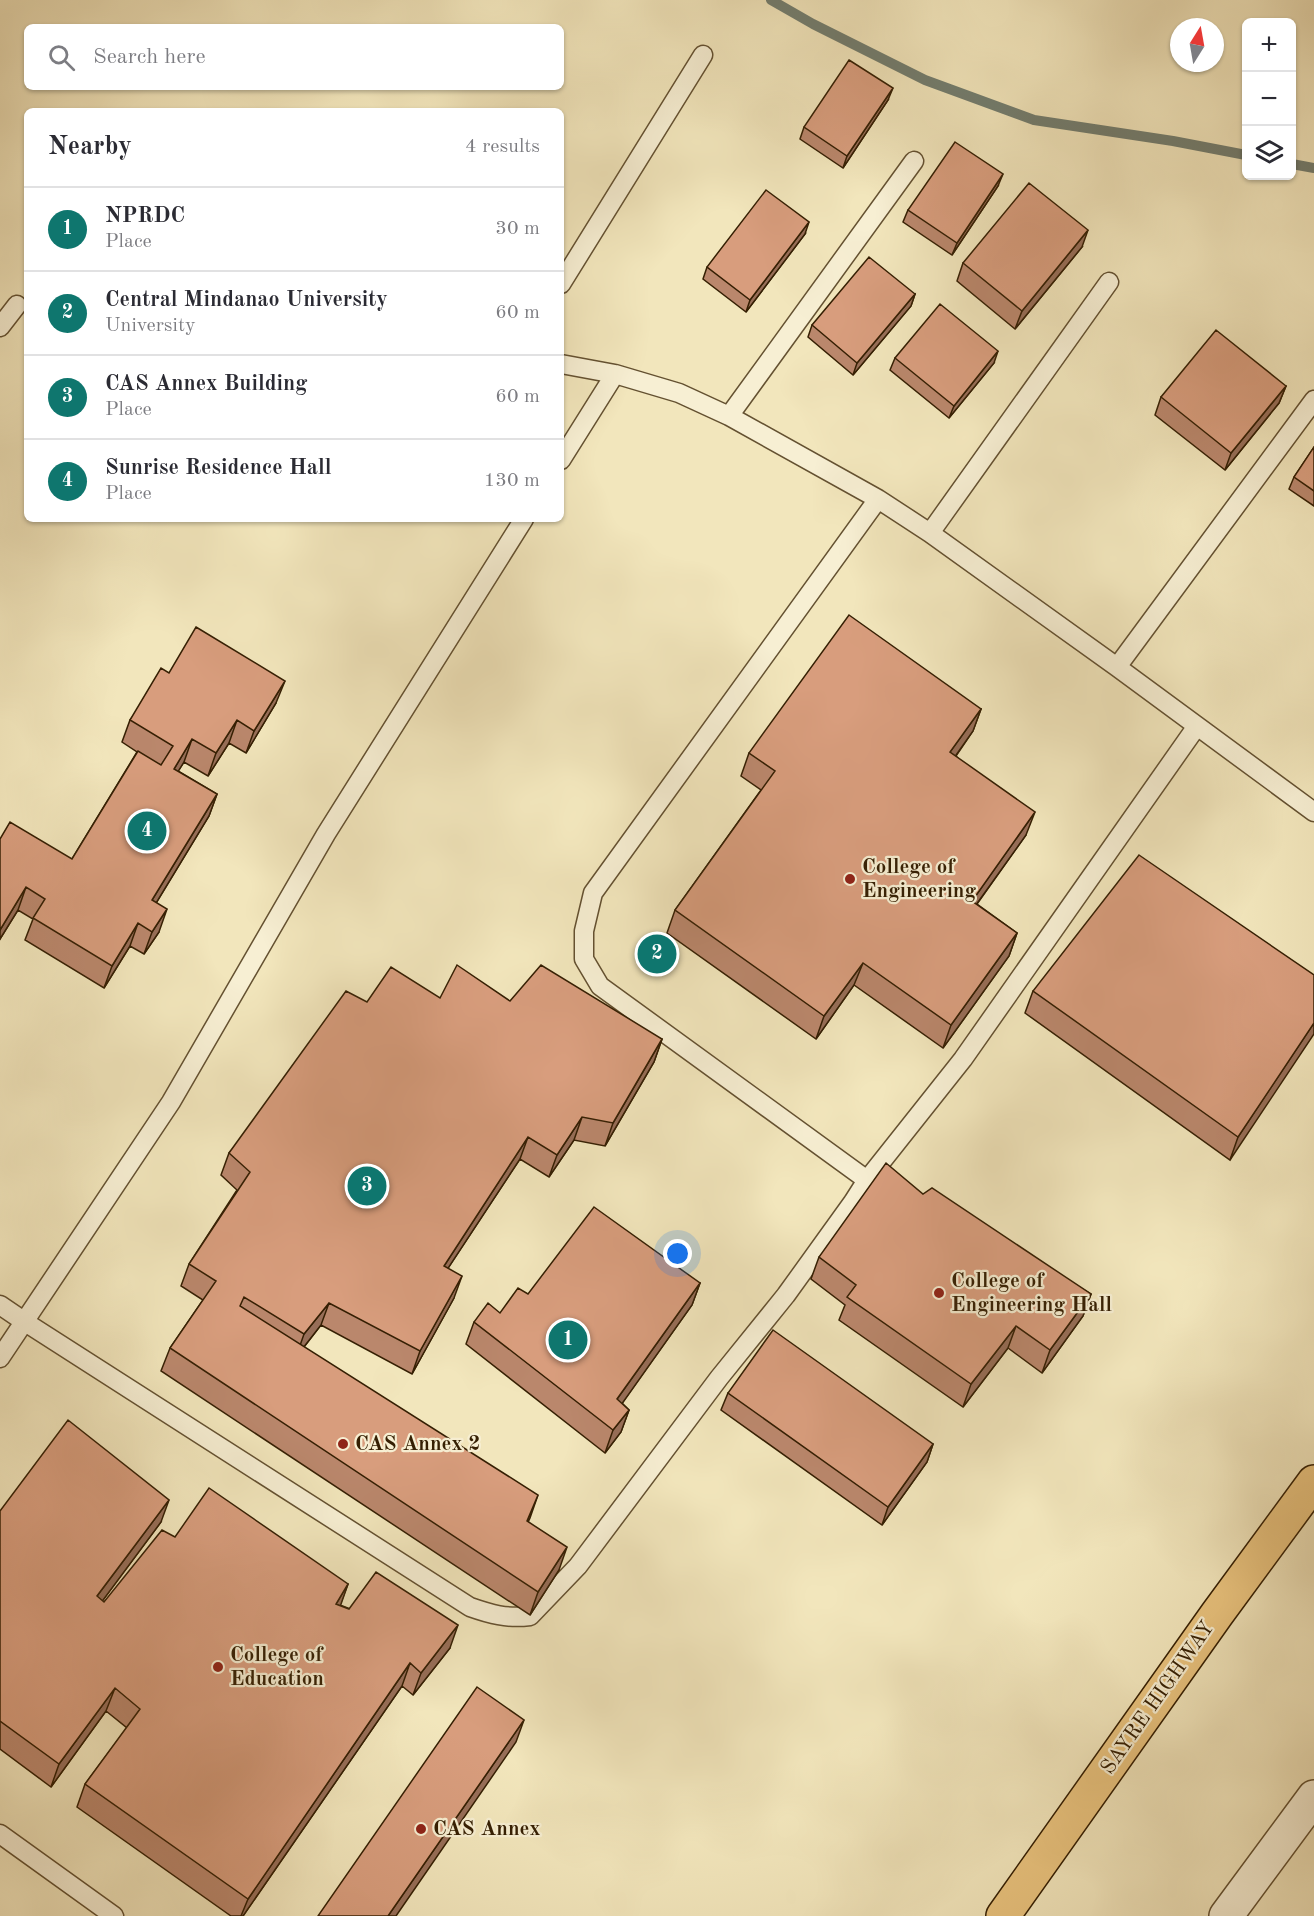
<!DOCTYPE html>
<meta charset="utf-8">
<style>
body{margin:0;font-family:"Old Standard TT",serif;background:#f7f7f7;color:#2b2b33}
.controls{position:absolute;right:18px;top:18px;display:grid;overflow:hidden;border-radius:9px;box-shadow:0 2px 4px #0004}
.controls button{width:54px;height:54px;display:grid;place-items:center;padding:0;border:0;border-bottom:2px solid #e1e1e2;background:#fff;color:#2b2b33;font:30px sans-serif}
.compass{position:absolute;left:1170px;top:18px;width:54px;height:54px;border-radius:50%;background:#fff;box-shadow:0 2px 4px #0004;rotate:11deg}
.you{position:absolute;left:678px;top:1254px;width:21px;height:21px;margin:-15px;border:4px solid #fff;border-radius:50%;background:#1a73e8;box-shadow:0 0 0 9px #1a73e833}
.badge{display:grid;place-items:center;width:39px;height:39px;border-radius:50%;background:#0f766e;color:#fff;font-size:20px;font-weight:700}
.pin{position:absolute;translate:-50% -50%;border:3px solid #fff;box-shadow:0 2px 6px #0006}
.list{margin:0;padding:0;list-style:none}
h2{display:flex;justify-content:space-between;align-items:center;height:78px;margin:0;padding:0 24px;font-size:26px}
h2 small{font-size:20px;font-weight:400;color:#7c7c81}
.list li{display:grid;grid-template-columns:39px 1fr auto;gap:18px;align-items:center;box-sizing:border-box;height:84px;padding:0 24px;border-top:2px solid #e1e1e2}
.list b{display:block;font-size:22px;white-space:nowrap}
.list p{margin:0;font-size:20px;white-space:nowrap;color:#7c7c81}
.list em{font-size:20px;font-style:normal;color:#7c7c81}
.icon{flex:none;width:33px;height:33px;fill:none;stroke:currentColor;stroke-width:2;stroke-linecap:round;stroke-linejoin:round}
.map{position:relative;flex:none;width:1314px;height:1916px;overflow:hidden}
.search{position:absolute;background:#fff;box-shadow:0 2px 4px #0004;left:24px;top:24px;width:540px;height:66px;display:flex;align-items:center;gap:15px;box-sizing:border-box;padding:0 21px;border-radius:9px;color:#7c7c81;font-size:22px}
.panel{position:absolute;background:#fff;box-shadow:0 2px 4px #0004;left:24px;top:108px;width:540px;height:414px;border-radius:9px}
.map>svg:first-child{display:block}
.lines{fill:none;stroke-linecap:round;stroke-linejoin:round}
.stream{stroke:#737e70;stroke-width:10}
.lane-casing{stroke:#645131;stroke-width:21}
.street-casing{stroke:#645131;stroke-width:36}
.highway-casing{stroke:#351f03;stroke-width:36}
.lane{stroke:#f7efd3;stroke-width:18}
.street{stroke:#f7efd3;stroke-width:33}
.highway{stroke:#e9c37e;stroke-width:33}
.wall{fill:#ba876c;stroke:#351f03;stroke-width:1.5}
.shaded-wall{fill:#976e58;stroke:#351f03;stroke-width:1.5}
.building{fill:#d89d7d;stroke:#351f03;stroke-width:1.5}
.poi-dot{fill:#8f2418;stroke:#f7efd3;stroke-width:2}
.labels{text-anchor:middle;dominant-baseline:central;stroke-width:4.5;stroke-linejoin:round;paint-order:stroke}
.poi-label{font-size:21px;font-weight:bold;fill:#351f03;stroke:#f7efd3;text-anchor:start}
.street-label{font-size:21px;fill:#351f03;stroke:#f7efd3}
</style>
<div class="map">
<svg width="1314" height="1916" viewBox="0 0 1314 1916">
<rect width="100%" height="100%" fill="#f2e6bc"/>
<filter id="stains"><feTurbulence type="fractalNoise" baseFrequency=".00333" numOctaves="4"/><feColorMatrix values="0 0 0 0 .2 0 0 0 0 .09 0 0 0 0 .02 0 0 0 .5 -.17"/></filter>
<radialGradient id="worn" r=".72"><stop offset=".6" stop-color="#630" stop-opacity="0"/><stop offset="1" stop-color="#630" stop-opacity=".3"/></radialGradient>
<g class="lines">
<!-- stream -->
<path class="stream" d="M771,0L813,24L925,80L1034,120L1173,141L1246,155
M1292,164L1314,168"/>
<defs>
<path id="lane" d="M561,284L703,55
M0,327L17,305
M561,364L615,374L679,393L729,416L878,499L930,533L1117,667L1314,812
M729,416L914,161
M561,460L615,374
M930,533L1109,282
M1117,667L1314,400
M867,1180L963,1059L1197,726
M0,1305L25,1322L470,1607C490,1614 507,1619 530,1616L578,1566L719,1378L786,1295L853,1202L867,1180L600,986L584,959V931L593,893L878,499
M0,1358L171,1102L326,834L524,519
M0,1834L114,1916"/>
<path id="street" d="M1226,1916L1314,1797"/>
<path id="highway" d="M1003,1916L1217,1614L1314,1482"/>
</defs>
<!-- lane casing -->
<use href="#lane" class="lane-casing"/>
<!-- street casing -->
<use href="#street" class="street-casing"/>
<!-- highway casing -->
<use href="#highway" class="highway-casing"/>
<!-- lane -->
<use href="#lane" class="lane"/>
<!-- street -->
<use href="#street" class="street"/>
<!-- highway -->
<use href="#highway" class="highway"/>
</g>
<!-- wall -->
<path class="wall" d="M888,100L843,168L800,139L804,127Z
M998,186L952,255L903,222L908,210Z
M805,234L746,312L703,279L707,267Z
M1082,247L1015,329L957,281L963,263Z
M915,294L911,306L853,375L808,337L812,325Z
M895,358L994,363L949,418L890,370Z
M1286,386L1279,403L1225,470L1155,415L1161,397Z
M1314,447V506L1289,489L1294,477Z
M169,673L276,703L246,753L229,743L208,776L184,762L178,771L217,794L209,816L156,903L159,932L144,954L130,946L104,988L25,940L33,919L18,910L0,939V839L72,859L137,752L122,742L130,720Z
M981,709L973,731L956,756L1026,835L977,904L1017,933L1009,956L943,1048L854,985L816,1039L667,933L675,910L761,790L741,776L749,753Z
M1314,975L1230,1160L1025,1013L1033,991Z
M440,998L510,1001L662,1039L654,1062L605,1146L574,1140L549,1177L520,1159L448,1268L454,1298L412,1374L321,1325L304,1347L528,1522L559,1570L530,1615L161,1371L170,1348L203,1300L181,1286L189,1264L237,1190L221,1175L229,1153L367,1002Z
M923,1194L1091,1294L1083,1316L1042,1373L1008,1348L963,1407L839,1320L845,1305L811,1279L819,1257Z
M700,1283L692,1305L622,1403L629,1410L621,1432L605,1453L466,1344L474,1322L500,1313L528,1294Z
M728,1393L933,1444L927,1462L882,1525L721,1410Z
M0,1511L161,1522L102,1601L104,1602L175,1537L348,1584L340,1605L450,1648L413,1695L402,1686L243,1916H231L77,1807L85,1784L127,1728L106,1711L51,1787L0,1749Z"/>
<!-- shaded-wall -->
<path class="shaded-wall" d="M893,88L888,100L843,168L847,156Z
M1003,174L998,186L952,255L957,243Z
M809,222L805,234L746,312L750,300Z
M1088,230L1082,247L1015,329L1022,311Z
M915,294L911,306L853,375L857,363Z
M998,351L994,363L949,418L954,406Z
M1286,386L1279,403L1225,470L1231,453Z
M285,681L276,703L246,753L254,731Z
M981,709L973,731L942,775L950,752Z
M237,720L229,743L208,776L216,753Z
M192,739L184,762L166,791L174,769Z
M217,794L209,816L144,923L152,900Z
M1035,812L1026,835L963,923L972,901Z
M26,887L18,910L0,939V930Z
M167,909L159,932L144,954L152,932Z
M138,923L130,946L104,988L112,966Z
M1017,933L1009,956L943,1048L951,1025Z
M863,963L854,985L816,1039L824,1016Z
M1314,1023V1034L1230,1160L1238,1137Z
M662,1039L654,1062L605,1146L613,1123Z
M582,1117L574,1140L549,1177L557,1155Z
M528,1137L520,1159L435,1288L444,1266Z
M462,1276L454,1298L412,1374L420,1351Z
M700,1283L692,1305L609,1422L617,1399Z
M1091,1294L1083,1316L1042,1373L1050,1350Z
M329,1303L321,1325L296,1357L304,1334Z
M1016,1326L1008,1348L963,1407L971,1384Z
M629,1410L621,1432L605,1453L613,1430Z
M933,1444L927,1462L882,1525L888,1507Z
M538,1495L530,1518L518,1544L527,1521Z
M169,1500L161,1522L89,1619L97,1596Z
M567,1547L559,1570L530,1615L538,1592Z
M348,1584L340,1607L336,1604Z
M458,1625L450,1648L413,1695L421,1673Z
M410,1663L402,1686L243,1916H241L248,1899Z
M115,1688L106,1711L51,1787L59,1764Z
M524,1720L516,1742L396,1916H388Z"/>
<!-- building -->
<path class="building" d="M849,60L893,88L847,156L804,127Z
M955,142L1003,174L957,243L908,210Z
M1029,183L1088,230L1022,311L963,263Z
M766,190L809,222L750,300L707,267Z
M869,257L915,294L857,363L812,325Z
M940,304L998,351L954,406L895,358Z
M1216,330L1286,386L1231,453L1161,397Z
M1314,447V491L1294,477Z
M849,615L981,709L950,752L1035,812L972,901L1017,933L951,1025L863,963L824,1016L675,910L775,771L749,753Z
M196,627L285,681L254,731L237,720L216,753L192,739L174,769L217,794L152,900L167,909L152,932L138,923L112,966L33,918L45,899L26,887L0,930V839L10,822L72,859L138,751L161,765L173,746L130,720L161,668L169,673Z
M1139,855L1314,975V1023L1238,1137L1033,991Z
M457,965L510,1001L541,965L662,1039L613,1123L582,1117L557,1155L528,1137L444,1266L462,1276L420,1351L329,1303L304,1334L244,1297L240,1306L538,1495L527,1521L567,1547L538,1592L170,1348L216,1281L189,1264L250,1172L229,1153L346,991L367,1002L391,967L440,998Z
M886,1163L923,1194L932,1188L1091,1294L1050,1350L1016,1326L971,1384L847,1297L856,1285L819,1257Z
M594,1207L700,1283L617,1399L629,1410L613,1430L474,1322L488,1303L500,1313L518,1288L528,1294Z
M773,1330L933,1444L888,1507L728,1393Z
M68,1420L169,1500L97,1596L104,1602L162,1530L175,1537L209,1488L348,1584L336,1604L349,1609L376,1572L458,1625L421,1673L410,1663L248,1899L85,1784L140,1709L115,1688L59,1764L0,1721V1511Z
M477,1687L524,1720L388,1916H318Z"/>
<!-- markers -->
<g class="poi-dot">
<circle cx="850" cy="879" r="6"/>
<circle cx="939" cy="1293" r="6"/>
<circle cx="343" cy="1444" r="6"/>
<circle cx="218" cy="1667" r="6"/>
<circle cx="421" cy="1829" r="6"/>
</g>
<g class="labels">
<!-- poi labels -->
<g class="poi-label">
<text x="862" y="867">College of<tspan x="862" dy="24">Engineering</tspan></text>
<text x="951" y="1281">College of<tspan x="951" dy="24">Engineering Hall</tspan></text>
<text x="355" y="1444">CAS Annex 2</text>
<text x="230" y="1655">College of<tspan x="230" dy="24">Education</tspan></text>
<text x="433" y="1829">CAS Annex</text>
</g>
<!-- street labels -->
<g class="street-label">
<text transform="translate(1158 1698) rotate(-55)">SAYRE HIGHWAY</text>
</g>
</g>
<rect width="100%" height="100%" filter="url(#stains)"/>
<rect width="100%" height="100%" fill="url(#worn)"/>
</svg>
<div class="controls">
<button>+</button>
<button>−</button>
<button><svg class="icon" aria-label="layers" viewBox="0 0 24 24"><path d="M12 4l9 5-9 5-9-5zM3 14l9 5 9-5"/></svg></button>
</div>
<svg class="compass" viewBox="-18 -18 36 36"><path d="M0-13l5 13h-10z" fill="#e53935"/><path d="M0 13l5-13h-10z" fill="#7c7c81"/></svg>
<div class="you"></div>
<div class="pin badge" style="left:568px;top:1340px">1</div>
<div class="pin badge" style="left:657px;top:954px">2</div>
<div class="pin badge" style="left:367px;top:1186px">3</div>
<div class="pin badge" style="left:147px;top:831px">4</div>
<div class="search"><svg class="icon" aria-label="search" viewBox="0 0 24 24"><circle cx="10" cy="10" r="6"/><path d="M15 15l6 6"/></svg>Search here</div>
<section class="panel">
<h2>Nearby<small>4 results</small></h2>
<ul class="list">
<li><span class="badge">1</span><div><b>NPRDC</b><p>Place</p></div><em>30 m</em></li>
<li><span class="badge">2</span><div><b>Central Mindanao University</b><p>University</p></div><em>60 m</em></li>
<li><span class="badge">3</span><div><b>CAS Annex Building</b><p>Place</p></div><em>60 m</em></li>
<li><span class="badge">4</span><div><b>Sunrise Residence Hall</b><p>Place</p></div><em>130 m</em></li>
</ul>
</section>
</div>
